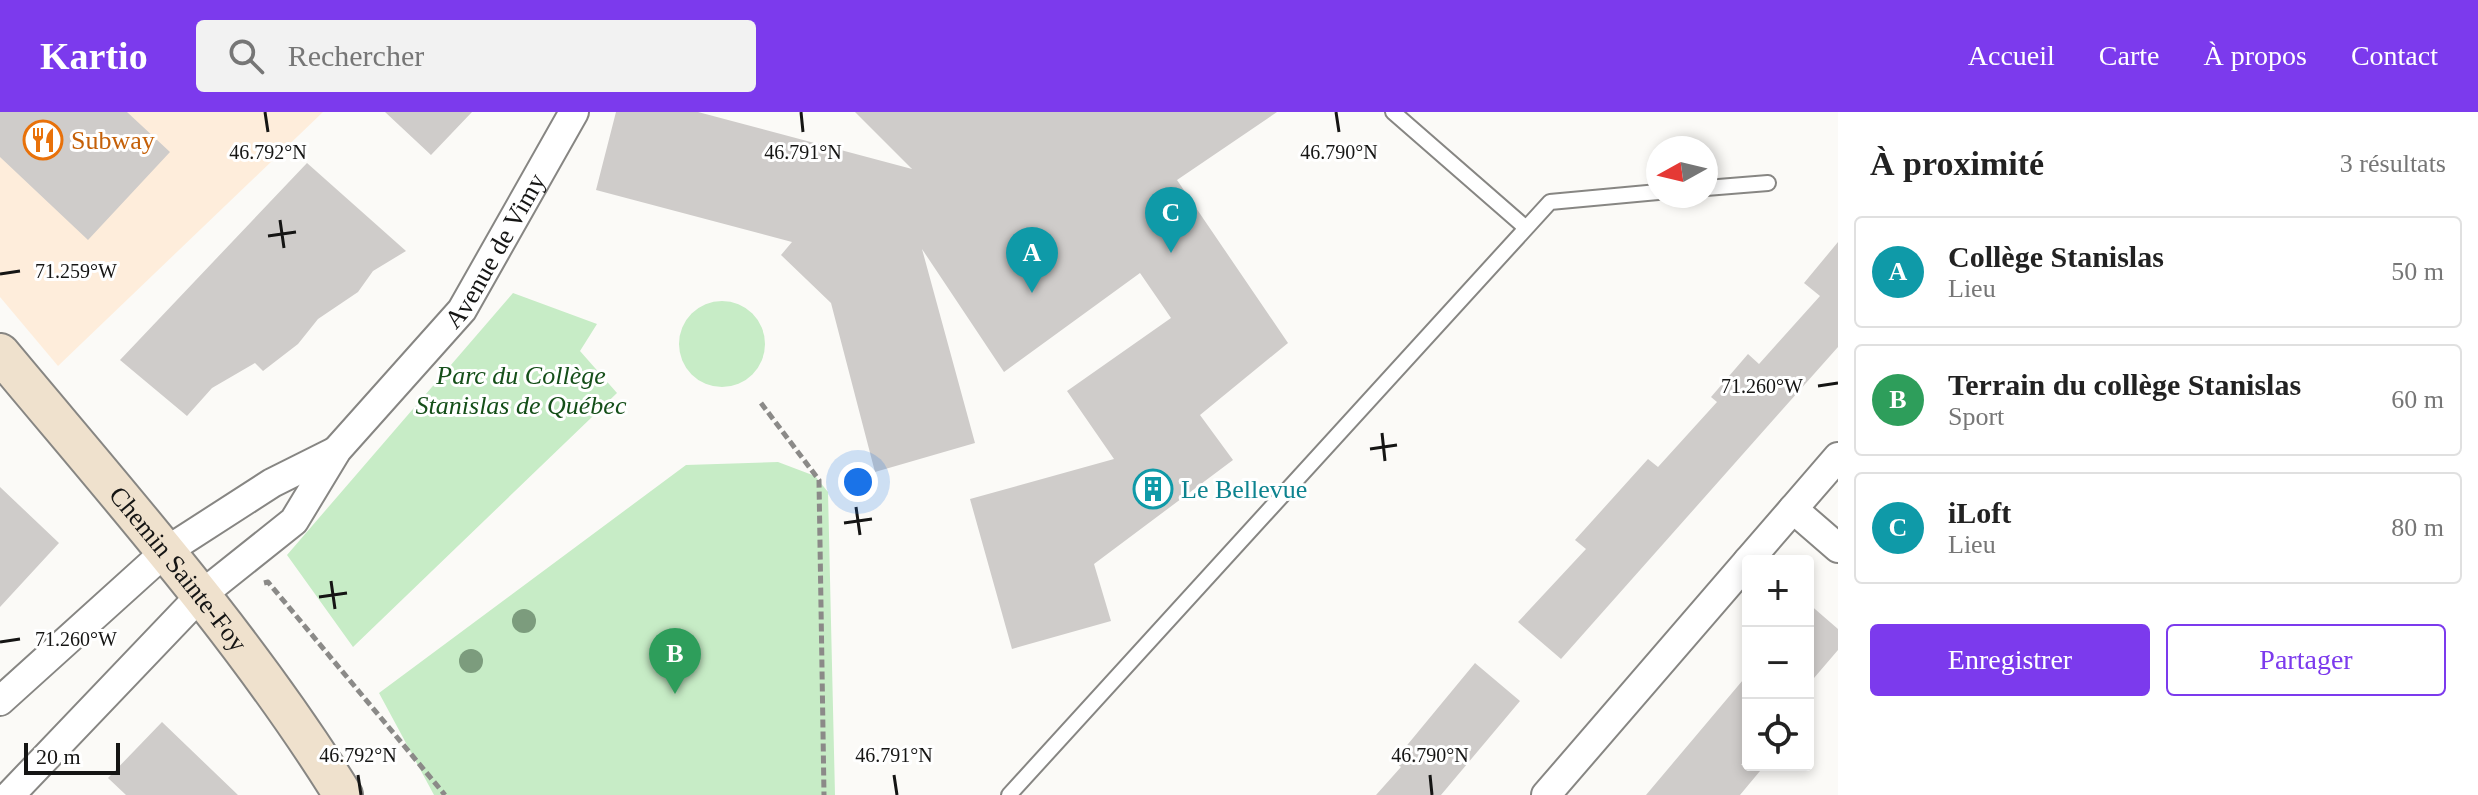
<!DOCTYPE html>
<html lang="fr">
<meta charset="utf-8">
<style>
body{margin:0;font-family:Georgia,serif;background:#f2f2f2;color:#222}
.controls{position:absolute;right:24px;bottom:24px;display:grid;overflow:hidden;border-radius:8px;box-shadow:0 4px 12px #0003}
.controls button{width:72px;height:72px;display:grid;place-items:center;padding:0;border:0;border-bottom:2px solid #e0e0e0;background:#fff;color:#222;font:40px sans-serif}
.compass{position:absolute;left:1646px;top:24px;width:72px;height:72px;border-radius:50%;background:#fff;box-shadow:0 4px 12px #0003;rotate:262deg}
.scale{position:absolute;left:24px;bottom:20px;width:96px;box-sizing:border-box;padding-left:8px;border:4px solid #151514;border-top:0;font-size:22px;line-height:28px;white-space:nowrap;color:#151514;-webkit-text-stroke:6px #fff;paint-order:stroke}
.you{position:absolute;left:858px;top:370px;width:28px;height:28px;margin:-20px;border:6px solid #fff;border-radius:50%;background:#1a73e8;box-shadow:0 0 0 12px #1a73e833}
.badge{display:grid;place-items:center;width:52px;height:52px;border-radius:50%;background:#7c3aed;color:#fff;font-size:26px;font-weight:700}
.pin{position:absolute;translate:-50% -66px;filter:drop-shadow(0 2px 4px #0008)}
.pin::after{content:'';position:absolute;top:42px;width:28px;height:24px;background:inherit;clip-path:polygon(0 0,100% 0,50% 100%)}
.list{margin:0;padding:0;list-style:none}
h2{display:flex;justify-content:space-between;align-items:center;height:104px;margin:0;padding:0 32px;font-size:34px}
h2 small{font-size:26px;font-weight:400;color:#767676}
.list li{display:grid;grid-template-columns:52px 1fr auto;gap:24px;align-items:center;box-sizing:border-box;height:112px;margin:0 16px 16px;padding:0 16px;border:2px solid #e0e0e0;border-radius:8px}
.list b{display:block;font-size:30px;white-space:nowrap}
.list p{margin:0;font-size:26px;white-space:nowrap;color:#767676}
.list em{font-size:26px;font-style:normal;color:#767676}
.actions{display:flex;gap:16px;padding:24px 32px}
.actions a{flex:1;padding:18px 0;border:2px solid #7c3aed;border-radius:8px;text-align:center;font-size:28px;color:#7c3aed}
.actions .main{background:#7c3aed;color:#fff}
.icon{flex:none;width:44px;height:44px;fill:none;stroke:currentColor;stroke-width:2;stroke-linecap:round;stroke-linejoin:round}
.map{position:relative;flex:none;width:1838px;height:683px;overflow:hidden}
header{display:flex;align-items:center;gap:48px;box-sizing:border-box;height:112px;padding:0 40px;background:#7c3aed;color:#fff}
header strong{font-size:38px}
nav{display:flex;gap:44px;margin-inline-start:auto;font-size:28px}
.search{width:560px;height:72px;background:#f2f2f2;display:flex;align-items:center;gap:20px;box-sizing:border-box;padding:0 28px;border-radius:8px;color:#767676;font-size:30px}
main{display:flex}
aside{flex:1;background:#fff}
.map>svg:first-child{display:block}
.commercial{fill:#feeddb}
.green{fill:#c7ecc6}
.building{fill:#cfccca}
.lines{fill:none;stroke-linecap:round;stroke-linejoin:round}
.service-casing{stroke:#878683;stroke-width:18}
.minor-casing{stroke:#878683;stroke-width:32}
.secondary-casing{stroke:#878683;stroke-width:42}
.path{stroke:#8b8a88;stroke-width:5;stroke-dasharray:8 4;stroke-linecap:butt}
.service{stroke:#fff;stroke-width:14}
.minor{stroke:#fff;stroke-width:28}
.secondary{stroke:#efe1cd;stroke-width:38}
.tree{fill:#7c9c7d}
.ticks{fill:none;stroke:#151514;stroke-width:3}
.labels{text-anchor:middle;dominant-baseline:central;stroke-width:6;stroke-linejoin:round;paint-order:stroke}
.food-label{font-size:26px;fill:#c56008;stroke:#fff;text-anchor:start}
.street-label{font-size:26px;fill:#151514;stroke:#fff}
.park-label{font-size:26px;font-style:italic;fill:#154f19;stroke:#fff}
.culture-label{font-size:26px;fill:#0d838f;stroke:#fff;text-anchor:start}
.ticks-label{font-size:20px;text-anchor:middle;fill:#151514;stroke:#fff;stroke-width:6;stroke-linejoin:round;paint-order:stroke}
</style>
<header>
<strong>Kartio</strong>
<div class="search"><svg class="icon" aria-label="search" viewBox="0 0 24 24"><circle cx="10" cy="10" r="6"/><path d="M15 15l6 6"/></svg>Rechercher</div>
<nav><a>Accueil</a><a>Carte</a><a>À propos</a><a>Contact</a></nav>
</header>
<main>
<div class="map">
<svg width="1838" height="683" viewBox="0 0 1838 683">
<rect width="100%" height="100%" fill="#fbfaf7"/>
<!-- commercial -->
<path class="commercial" d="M0,0H323L58,254L0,185Z"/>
<!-- green -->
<path class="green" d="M513,181L597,212L580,239L617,281L353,535L287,443Z
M679 232a43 43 0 1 1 86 0a43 43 0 1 1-86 0Z
M778,350L815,364L828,380L835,683H434L379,581L686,353Z"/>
<!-- building -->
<path class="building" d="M0,0H127L170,40L88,128L0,45Z
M385,0H472L431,43Z
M616,0H698L912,57L855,0H1277L1177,68L1288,231L1200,303L1233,348L1094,452L1111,509L1012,537L970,387L1114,347L1067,279L1171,206L1140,161L1004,260L922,137L975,331L875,360L831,191L781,143L792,130L596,78Z
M307,51L406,139L373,159L358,180L318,207L298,232L263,259L255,251L212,276L187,304L120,248Z
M1838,130V235L1561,547L1518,510L1586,437L1575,428L1648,347L1658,355L1717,290L1711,285L1748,242L1759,252L1820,184L1804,171Z
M0,375L59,431L0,495Z
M1808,491L1838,517V538L1808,573Z
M1475,551L1520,589L1441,683H1376L1401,655L1394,649Z
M1748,562V644L1741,653H1765L1740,683H1646Z
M162,610L238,683H126L108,666Z"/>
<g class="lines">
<defs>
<path id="service" d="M1393,0L1526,116
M1706,76L1768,71
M1009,683L1550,90L1658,80"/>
<g id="minor">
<path d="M1793,397L1838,436"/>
<path d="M1748,449L1838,345"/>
<path d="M0,589L165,440L272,371L336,339"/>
<path id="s1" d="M10,683L200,484L294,409L337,338L462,198L574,0"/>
<path d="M1546,683L1748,449"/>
</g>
<g id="secondary">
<path id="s2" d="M0,241C119,384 245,525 343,683"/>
</g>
</defs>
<!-- service casing -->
<use href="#service" class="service-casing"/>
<!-- minor casing -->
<use href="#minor" class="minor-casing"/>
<!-- secondary casing -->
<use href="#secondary" class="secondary-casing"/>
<!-- path -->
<path class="path" d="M761,291L819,368L824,683
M264,471L268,470L445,683"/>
<!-- service -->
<use href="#service" class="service"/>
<!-- minor -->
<use href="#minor" class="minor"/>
<!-- secondary -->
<use href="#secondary" class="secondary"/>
</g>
<!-- trees -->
<g class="tree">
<circle cx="524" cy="509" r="12"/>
<circle cx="471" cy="549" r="12"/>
</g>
<!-- ticks -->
<path class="ticks" d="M265,0L268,20M801,0L803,20M1336,0L1339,20M280,108L284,136M268,124L296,120M0,162L20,159M1818,274L1838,271M1382,321L1385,349M1370,337L1397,333M856,395L860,423M844,411L872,407M331,469L335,497M319,485L347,481M0,530L20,527M358,663L361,683M894,663L897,683M1430,663L1432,683"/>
<!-- icons -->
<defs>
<symbol id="restaurant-ring" viewBox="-11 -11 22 22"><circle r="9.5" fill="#fff" stroke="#e8710a" stroke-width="1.5"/><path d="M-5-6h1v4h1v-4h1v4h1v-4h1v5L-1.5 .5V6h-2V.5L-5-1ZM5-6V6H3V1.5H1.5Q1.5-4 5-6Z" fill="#e8710a"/></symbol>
<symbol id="building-ring" viewBox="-11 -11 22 22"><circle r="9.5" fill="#fff" stroke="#0f9aa8" stroke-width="1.5"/><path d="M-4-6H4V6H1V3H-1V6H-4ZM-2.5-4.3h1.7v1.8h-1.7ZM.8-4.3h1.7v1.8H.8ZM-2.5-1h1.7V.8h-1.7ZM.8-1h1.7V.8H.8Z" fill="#0f9aa8"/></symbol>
</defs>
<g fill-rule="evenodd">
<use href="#restaurant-ring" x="21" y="6" width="44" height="44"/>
<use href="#building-ring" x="1131" y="355" width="44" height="44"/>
</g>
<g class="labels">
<!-- food labels -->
<g class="food-label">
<text x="71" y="28">Subway</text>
</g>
<!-- street labels -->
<g class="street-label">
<text stroke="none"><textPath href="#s1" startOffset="734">Avenue de Vimy</textPath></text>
<text stroke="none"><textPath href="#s2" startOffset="280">Chemin Sainte-Foy</textPath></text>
</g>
<!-- park labels -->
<g class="park-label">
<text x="521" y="263">Parc du Collège<tspan x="521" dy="30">Stanislas de Québec</tspan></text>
</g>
<!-- culture labels -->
<g class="culture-label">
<text x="1181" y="377">Le Bellevue</text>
</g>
</g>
<g class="ticks-label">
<text x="268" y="47">46.792°N</text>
<text x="803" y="47">46.791°N</text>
<text x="1339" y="47">46.790°N</text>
<text x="76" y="166">71.259°W</text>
<text x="1762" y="281">71.260°W</text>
<text x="76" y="534">71.260°W</text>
<text x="358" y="650">46.792°N</text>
<text x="894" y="650">46.791°N</text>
<text x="1430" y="650">46.790°N</text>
</g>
</svg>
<div class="controls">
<button>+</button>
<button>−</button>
<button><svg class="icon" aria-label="locate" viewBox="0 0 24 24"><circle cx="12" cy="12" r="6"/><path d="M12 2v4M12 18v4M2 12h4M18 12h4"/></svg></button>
</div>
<svg class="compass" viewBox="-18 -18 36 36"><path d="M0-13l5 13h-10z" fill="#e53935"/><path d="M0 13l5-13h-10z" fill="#767676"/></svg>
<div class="scale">20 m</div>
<div class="you"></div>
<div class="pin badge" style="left:1032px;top:181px;background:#0f9aa8">A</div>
<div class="pin badge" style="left:675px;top:582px;background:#2e9e5b">B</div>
<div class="pin badge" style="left:1171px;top:141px;background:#0f9aa8">C</div>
</div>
<aside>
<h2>À proximité<small>3 résultats</small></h2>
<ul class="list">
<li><span class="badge" style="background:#0f9aa8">A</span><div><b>Collège Stanislas</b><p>Lieu</p></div><em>50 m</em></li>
<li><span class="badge" style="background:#2e9e5b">B</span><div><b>Terrain du collège Stanislas</b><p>Sport</p></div><em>60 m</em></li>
<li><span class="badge" style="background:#0f9aa8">C</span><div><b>iLoft</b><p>Lieu</p></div><em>80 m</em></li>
</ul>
<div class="actions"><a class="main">Enregistrer</a><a>Partager</a></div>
</aside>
</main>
